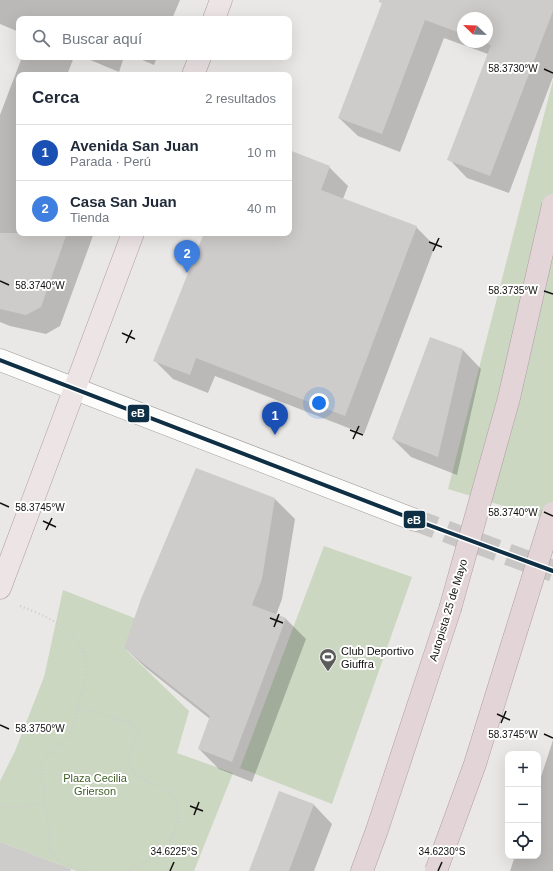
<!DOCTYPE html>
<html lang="es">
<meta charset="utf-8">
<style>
body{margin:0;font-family:Arial,sans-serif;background:#f2f2f3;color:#1f2937}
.controls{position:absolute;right:12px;bottom:12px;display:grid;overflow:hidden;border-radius:8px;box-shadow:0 4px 16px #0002}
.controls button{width:36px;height:36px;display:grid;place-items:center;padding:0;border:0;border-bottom:1px solid #e0e1e3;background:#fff;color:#1f2937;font:20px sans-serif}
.compass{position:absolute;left:457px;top:12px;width:36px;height:36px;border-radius:50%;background:#fff;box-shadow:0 4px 16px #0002;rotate:293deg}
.you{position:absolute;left:319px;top:403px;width:14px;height:14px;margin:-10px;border:3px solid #fff;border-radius:50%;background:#1a73e8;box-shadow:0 0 0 6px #1a73e833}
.badge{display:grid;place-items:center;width:26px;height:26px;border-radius:50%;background:#0f766e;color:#fff;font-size:13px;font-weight:700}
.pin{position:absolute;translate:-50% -33px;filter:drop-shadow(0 1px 2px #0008)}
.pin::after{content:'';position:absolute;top:21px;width:14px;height:12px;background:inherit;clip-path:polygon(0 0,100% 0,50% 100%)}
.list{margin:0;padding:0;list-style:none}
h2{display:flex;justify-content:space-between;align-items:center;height:52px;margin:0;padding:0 16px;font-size:17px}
h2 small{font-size:13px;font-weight:400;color:#747a83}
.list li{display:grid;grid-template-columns:26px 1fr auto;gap:12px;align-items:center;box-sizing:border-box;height:56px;padding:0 16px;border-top:1px solid #e0e1e3}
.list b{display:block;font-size:15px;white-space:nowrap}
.list p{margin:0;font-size:13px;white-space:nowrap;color:#747a83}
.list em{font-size:13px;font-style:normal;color:#747a83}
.icon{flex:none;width:22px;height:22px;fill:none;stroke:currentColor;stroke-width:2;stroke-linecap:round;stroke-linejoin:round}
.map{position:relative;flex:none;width:553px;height:871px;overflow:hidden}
.search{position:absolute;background:#fff;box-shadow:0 4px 16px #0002;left:16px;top:16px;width:276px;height:44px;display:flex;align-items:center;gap:10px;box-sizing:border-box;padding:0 14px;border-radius:8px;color:#747a83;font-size:15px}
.panel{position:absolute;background:#fff;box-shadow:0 4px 16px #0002;left:16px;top:72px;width:276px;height:164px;border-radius:8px}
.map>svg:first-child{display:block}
.green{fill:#cbd7c1}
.shadow{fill:#0003;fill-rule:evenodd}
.building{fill:#ceccca}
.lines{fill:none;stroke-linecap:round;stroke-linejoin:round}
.street-tunnel{stroke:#c9c7c6;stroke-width:22;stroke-dasharray:22 11;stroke-linecap:butt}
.street-casing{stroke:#9e9d9c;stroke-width:23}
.primary-casing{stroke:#ae9da1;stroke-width:23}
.highway-casing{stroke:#ae9da1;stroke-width:23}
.path{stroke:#cdcdcc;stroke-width:2.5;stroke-dasharray:1 3;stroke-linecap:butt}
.street{stroke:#fcfcfb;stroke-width:22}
.primary{stroke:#ede4e6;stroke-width:22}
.highway{stroke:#e3d4d8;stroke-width:22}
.highway-bridge-casing{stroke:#ae9da1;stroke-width:23;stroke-linecap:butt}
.highway-bridge{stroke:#e3d4d8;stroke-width:22}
.bus-1-casing{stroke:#fff;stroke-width:7}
.bus-1{stroke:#0f2f44;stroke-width:4}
.ticks{fill:none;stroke:#100f0e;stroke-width:1.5}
.labels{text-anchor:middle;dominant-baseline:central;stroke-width:4;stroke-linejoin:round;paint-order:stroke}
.street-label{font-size:11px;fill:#100f0e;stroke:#fff}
.poi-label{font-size:11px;fill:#100f0e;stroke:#fff;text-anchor:start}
.park-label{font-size:11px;fill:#406028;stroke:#fff}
.ticks-label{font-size:10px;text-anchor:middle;fill:#100f0e;stroke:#fff;stroke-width:4;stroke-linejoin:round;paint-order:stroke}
.line-badge{stroke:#fff;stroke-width:1.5}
.badge-label{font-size:11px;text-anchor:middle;font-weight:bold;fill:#fff}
</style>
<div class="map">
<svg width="553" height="871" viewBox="0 0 553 871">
<rect width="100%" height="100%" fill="#eae8e6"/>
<!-- green -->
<path class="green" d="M553,80V521L448,489Z
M324,546L412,577L332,804L240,768Z
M63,590L137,619L126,650L189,711L177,753L233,773L194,871H76L0,842V781L15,751L44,677Z"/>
<!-- shadow -->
<path class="shadow" d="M0,0H180L172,19H19V32L0,24Z
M384,0H553V77L509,193L467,178L449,159L488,54L444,38L400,152L358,136L339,118ZM463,18H487V42H463Z
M22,57H74L67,75H19V233H94L60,326L46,334L10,326L0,322V115Z
M83,57H124L119,72Z
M135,57H157L154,65Z
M289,151L329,167L348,186L343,199L416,227L435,246L364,434L215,376L208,393L173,379L154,360L205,233H289Z
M431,338L463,350L481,369L457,475L411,457L393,439Z
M275,499L295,519L282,599L276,615L286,619L306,639L252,782L219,769L199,749L210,719L146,668L125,648Z
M553,740V871H510L515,856H538V786Z
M280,792L314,805L332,824L314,871H250Z"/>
<!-- building -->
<path class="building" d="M379,0H553V11L490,176L447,160L491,45L484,42H487V18H463V34L425,20L382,134L338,118L382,3L379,2Z
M289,150L330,166L321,190L417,226L345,416L196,358L190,375L153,361L204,233H289Z
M0,233H67L41,307L26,315L0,309Z
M430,337L463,349L438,457L392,439Z
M196,468L275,498L262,579L252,605L286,618L232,762L198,749L210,716L124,648L141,599Z
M279,791L314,804L289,871H249Z
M0,842L71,869V871H0Z"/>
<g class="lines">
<!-- street-tunnel -->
<path class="street-tunnel" d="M415,520L553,571"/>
<defs>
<path id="street" d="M0,360L415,520"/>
<path id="primary" d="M214,19L221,0
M193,75L200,57
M0,588L133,233"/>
<path id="highway" d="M362,871L377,830L450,609"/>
</defs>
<!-- street casing -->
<use href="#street" class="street-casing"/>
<!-- primary casing -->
<use href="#primary" class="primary-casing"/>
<!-- highway casing -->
<use href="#highway" class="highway-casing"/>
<!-- path -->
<path class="path" d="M20,606C56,620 95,637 85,684C84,691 80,698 78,705C76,713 76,724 71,732C64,745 42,753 41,769L51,849C57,865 73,867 88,871
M78,707L134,724L139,731C137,742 126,755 130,766C135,779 157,784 168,791C187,805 176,837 162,851C152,859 138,865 127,871
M0,805L17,808L45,803"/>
<!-- street -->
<use href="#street" class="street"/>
<!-- primary -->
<use href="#primary" class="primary"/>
<!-- highway -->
<use href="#highway" class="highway"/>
<defs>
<path id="highway-bridge" d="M450,609L509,398L553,205
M436,871L475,764L553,513"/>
</defs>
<!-- highway-bridge casing -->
<use href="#highway-bridge" class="highway-bridge-casing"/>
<!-- highway-bridge -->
<use href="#highway-bridge" class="highway-bridge"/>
<defs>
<path id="bus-1" d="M0,360L415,520L553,571"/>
</defs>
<!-- bus-1 casing -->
<use href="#bus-1" class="bus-1-casing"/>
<!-- bus-1 -->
<use href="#bus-1" class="bus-1"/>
</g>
<!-- ticks -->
<path class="ticks" d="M544,69L553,73M429,242L442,247M433,251L439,238M0,281L9,285M544,291L553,294M122,333L135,339M126,343L132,330M350,430L363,435M353,439L359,426M0,503L9,507M544,512L553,516M43,521L56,527M46,530L52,518M270,618L283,623M274,627L279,614M497,714L510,720M501,723L506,711M0,725L9,729M544,734L553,738M190,806L203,811M194,815L199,802M170,871L174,862M438,871L442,862"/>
<!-- icons -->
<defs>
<symbol id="stadium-pin" viewBox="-11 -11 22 30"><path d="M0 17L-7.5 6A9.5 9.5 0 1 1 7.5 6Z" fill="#5c5b5a" stroke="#fff"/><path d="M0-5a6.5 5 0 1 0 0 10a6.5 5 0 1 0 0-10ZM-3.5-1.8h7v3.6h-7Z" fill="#fff"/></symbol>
</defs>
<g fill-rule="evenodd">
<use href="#stadium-pin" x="318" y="647" width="20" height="27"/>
</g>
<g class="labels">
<!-- street labels -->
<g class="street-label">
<text transform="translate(448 610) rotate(-73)">Autopista 25 de Mayo</text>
</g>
<!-- poi labels -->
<g class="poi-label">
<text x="341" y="651">Club Deportivo<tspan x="341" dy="13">Giuffra</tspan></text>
</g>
<!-- park labels -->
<g class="park-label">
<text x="95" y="778">Plaza Cecilia<tspan x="95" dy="13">Grierson</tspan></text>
</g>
</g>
<g class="ticks-label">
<text x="513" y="72">58.3730°W</text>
<text x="40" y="289">58.3740°W</text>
<text x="513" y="294">58.3735°W</text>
<text x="40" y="511">58.3745°W</text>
<text x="513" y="516">58.3740°W</text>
<text x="40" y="732">58.3750°W</text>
<text x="513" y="738">58.3745°W</text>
<text x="174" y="855">34.6225°S</text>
<text x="442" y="855">34.6230°S</text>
</g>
<g class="line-badge">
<rect x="127" y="404" width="23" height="19" rx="4" fill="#0f2f44"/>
<rect x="403" y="510" width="23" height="19" rx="4" fill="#0f2f44"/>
</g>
<g class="badge-label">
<text x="138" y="417">eB</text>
<text x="414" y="524">eB</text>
</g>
</svg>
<div class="controls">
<button>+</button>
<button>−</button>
<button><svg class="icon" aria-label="locate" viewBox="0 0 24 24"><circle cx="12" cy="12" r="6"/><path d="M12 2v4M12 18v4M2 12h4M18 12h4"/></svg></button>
</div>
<svg class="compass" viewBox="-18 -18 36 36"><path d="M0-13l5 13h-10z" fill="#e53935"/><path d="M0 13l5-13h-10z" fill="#747a83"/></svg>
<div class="you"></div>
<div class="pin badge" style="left:275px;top:435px;background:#1a4fb4">1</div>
<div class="pin badge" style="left:187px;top:273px;background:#3f7fe0">2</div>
<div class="search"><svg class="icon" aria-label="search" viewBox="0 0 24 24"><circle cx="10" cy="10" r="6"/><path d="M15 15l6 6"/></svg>Buscar aquí</div>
<section class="panel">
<h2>Cerca<small>2 resultados</small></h2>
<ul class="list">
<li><span class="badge" style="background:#1a4fb4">1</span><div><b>Avenida San Juan</b><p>Parada · Perú</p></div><em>10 m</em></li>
<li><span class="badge" style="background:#3f7fe0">2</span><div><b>Casa San Juan</b><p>Tienda</p></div><em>40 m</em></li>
</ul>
</section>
</div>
